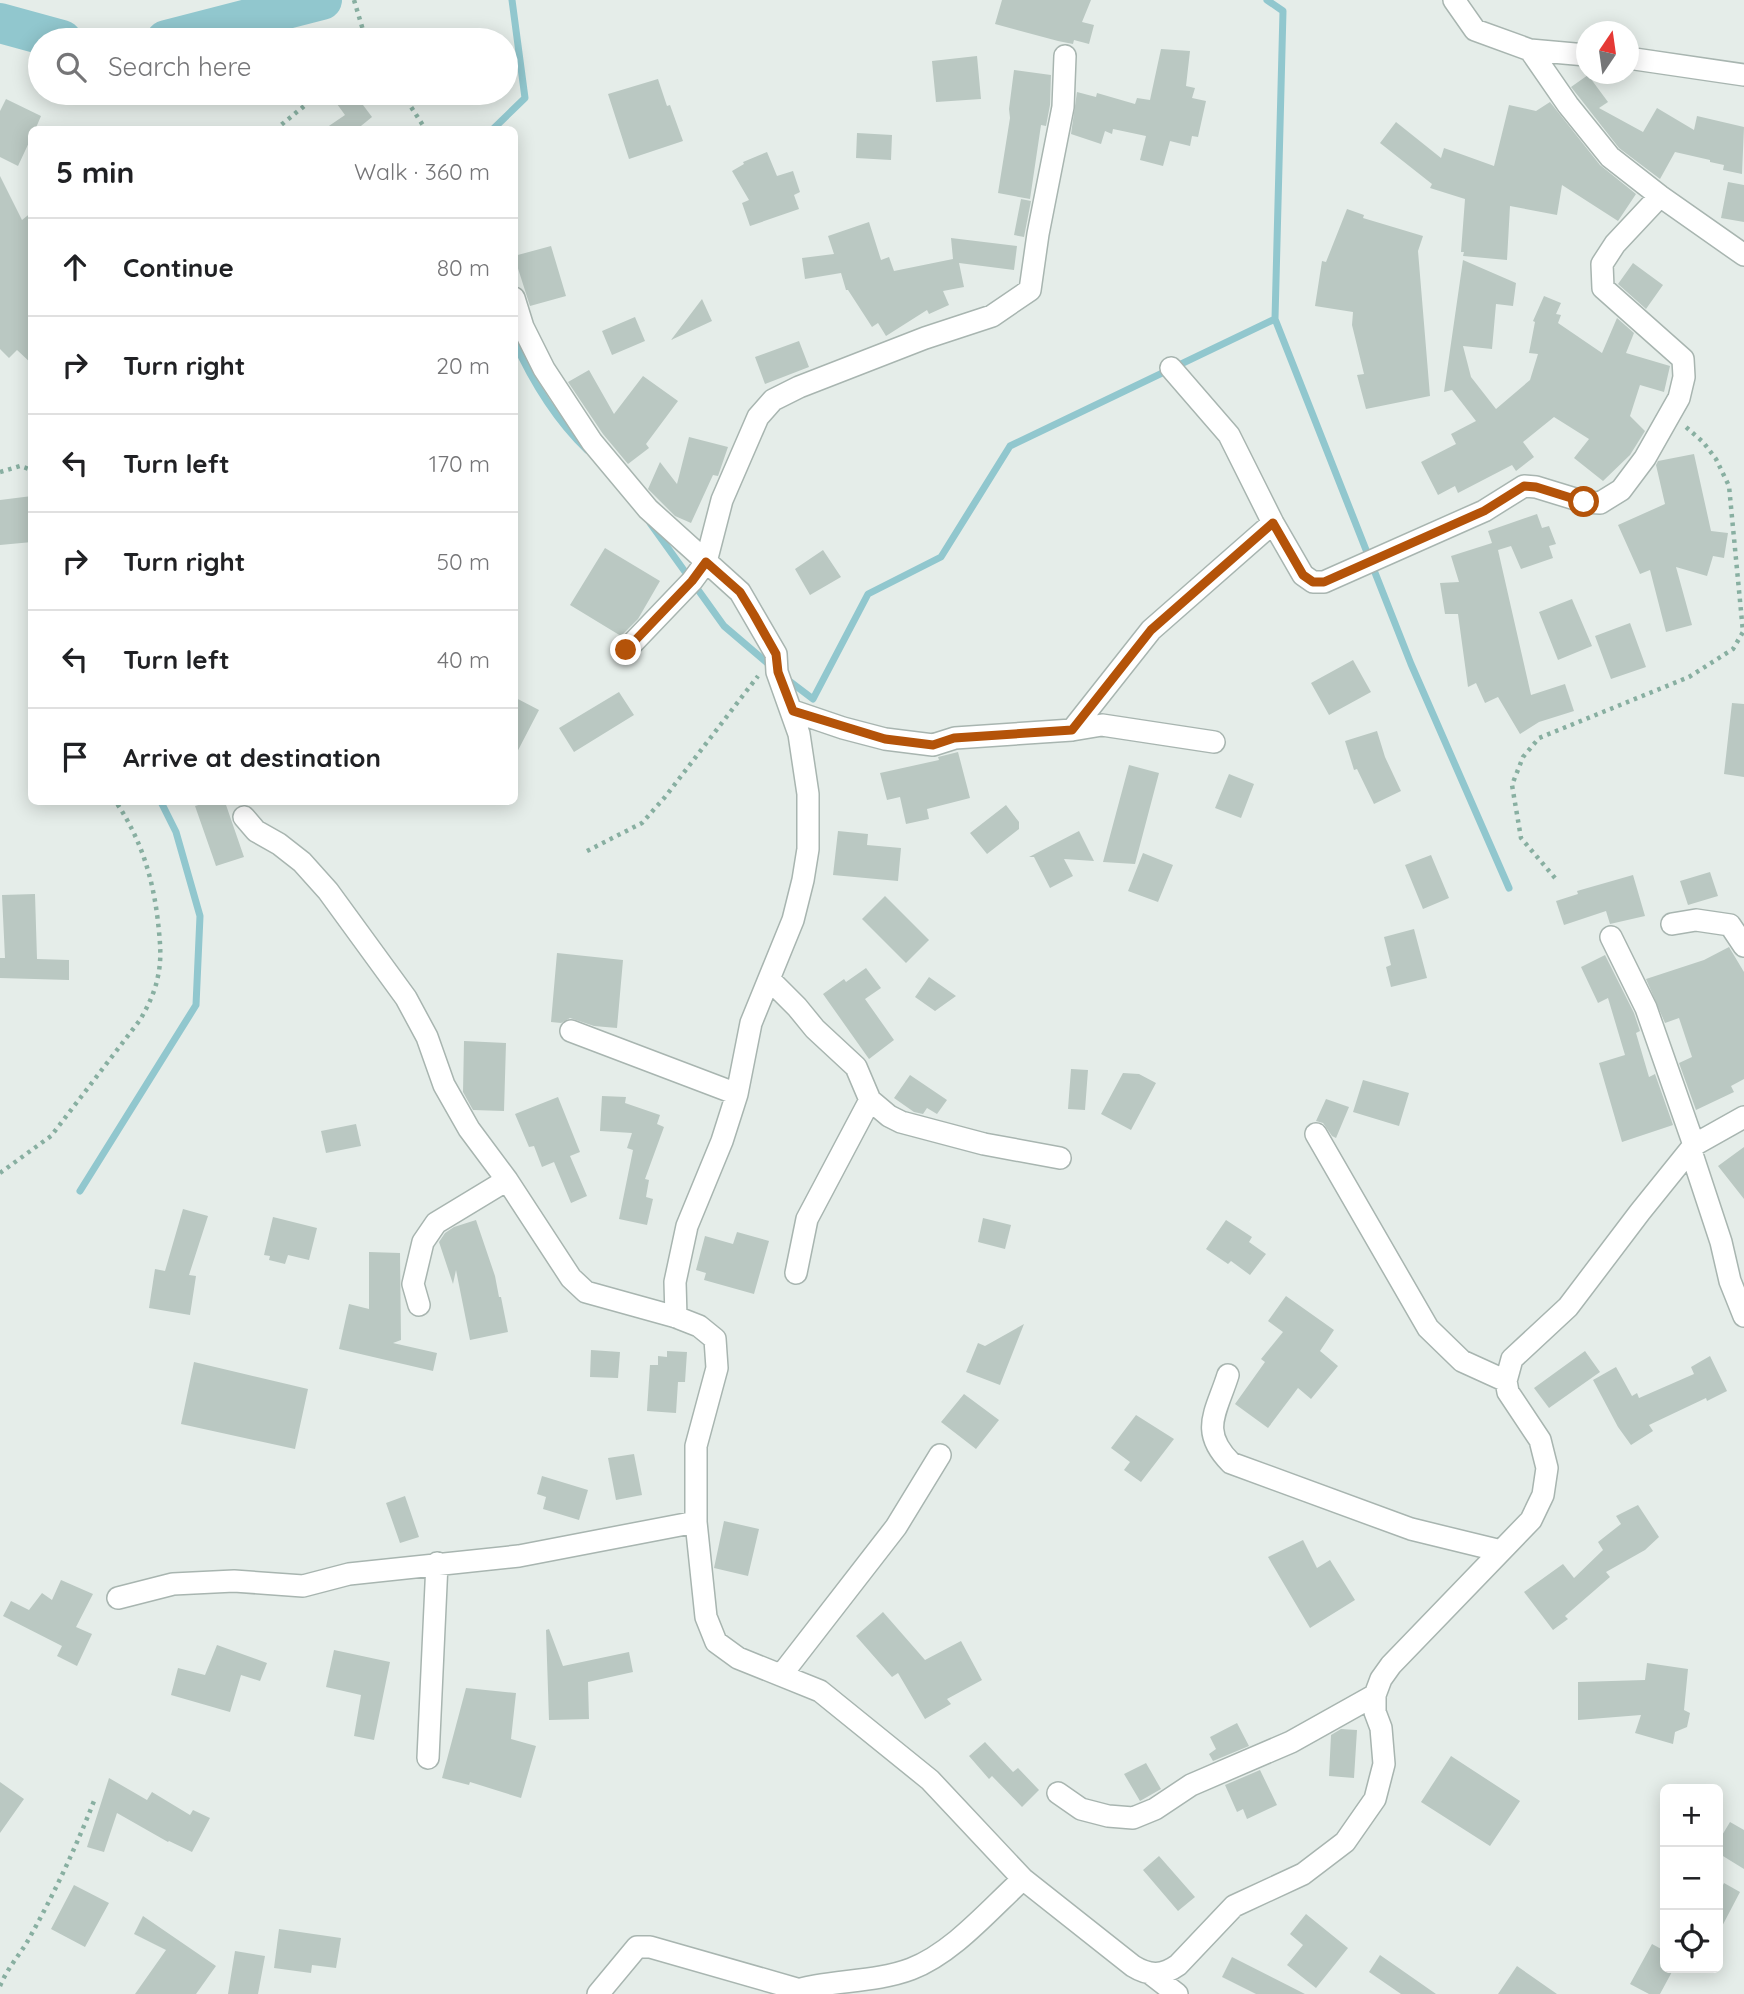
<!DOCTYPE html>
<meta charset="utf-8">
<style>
body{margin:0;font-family:Quicksand,sans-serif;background:#f6f6f6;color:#202124}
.controls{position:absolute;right:21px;bottom:21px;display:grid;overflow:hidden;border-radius:10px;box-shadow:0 4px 18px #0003}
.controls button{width:63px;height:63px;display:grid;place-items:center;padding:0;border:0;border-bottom:2px solid #e0e0e0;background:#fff;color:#202124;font:35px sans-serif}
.compass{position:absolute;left:1576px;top:21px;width:63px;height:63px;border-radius:50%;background:#fff;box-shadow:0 4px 18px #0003;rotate:13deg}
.stop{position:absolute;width:21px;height:21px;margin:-16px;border:5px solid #b45309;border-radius:50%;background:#fff}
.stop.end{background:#b45309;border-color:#fff;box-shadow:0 2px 7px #0008}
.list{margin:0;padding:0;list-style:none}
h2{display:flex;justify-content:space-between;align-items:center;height:91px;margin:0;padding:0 28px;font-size:30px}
h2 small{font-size:23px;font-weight:400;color:#757577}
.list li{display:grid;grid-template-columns:46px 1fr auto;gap:21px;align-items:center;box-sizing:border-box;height:98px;padding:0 28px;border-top:2px solid #e0e0e0}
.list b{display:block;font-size:26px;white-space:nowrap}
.list em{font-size:23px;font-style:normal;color:#757577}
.icon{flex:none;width:38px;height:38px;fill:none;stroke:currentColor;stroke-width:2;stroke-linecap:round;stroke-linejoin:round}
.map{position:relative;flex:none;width:1744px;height:1994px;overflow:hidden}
.search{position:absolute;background:#fff;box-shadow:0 4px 18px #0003;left:28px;top:28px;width:490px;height:77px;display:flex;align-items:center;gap:18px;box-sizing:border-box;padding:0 24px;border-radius:38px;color:#757577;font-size:26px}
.panel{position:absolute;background:#fff;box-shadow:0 4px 18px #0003;left:28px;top:126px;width:490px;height:679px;border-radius:10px}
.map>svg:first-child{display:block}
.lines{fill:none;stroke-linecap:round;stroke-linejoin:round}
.stream{stroke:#91c7ce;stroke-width:7}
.river{stroke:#91c7ce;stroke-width:40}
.building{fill:#bac8c2}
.minor-casing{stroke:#a8b5b0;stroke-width:24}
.path{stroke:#88afa1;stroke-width:4.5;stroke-dasharray:3.5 5;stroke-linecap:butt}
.minor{stroke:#fff;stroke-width:21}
.route{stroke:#b45309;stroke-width:9}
</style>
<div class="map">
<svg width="1744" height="1994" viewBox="0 0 1744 1994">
<rect width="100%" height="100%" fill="#e5ede9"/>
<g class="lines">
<!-- stream -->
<path class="stream" d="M1267,0L1283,11L1275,319L1411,664L1509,888
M492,130L525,98L512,0
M514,341C532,381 556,420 587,450
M650,523L724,626L772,667
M784,677L813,699L868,594L941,557L1010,446L1275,319
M80,1191L196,1005L200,916L176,832L161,802"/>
<!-- river -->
<path class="river" d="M0,23L62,40
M166,40L322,0"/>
</g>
<!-- building -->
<path class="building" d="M1002,0H1091L1082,22L1094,25L1089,44L1074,40L1073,44L1058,41L995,24Z
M1161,49L1190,51L1186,86L1195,88L1192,98L1206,101L1198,137L1192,136L1190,146L1170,141L1163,166L1140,160L1146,136L1113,129L1112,134L1105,131L1101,144L1071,134L1077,92L1096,97L1097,93L1135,104L1137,98L1150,100Z
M977,56L981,99L936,102L932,61Z
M1014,70L1051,75L1050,105L1046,126L1041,125L1030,199L998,193L1010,118L1009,109Z
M1588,75L1608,102L1599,108L1643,132L1657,108L1694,130L1697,116L1744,127L1742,174L1723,170L1724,165L1710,162V160L1675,152L1660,179L1619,148L1579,97L1571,87Z
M658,79L667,106L670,105L683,141L629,159L608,94Z
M329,93H354L372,117L356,130H323L345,115Z
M6,99L41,116L35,130H32V136L18,166L0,157V111Z
M1550,102L1600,165L1636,194L1618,221L1562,185L1557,215L1510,206L1507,260L1463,256L1464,252H1461L1465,199L1430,188L1432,184L1380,143L1396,122L1441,158L1444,148L1494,166L1509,105L1536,111Z
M857,133L892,135L891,160L856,158Z
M767,152L777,176L793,171L800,192L794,195L799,209L750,226L742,203L749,200L732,171L744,164L743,162Z
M0,176L22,220L32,212V364L17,350L9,358L0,349Z
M1728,182L1744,185V222L1721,218Z
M1021,199L1031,201L1024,237L1014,235Z
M1347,209L1364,215L1363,218L1423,236L1418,251L1430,396L1366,409L1357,375L1364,374L1352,325L1353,312L1315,306L1322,261L1326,262Z
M869,222L881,260L889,257L894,271L953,259L951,238L1017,246L1014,270L959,263L964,287L943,291L949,305L929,314L927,310L886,336L878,323L872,327L848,290H846L841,273L805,279L802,258L834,254L828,236Z
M551,246L566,296L530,306L514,256Z
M1463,260L1516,283L1513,306L1496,304L1492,349L1463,346L1471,377L1496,409L1530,380L1538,354L1529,353L1535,322L1533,321L1544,296L1561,303L1556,314L1561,315L1558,323L1602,353L1617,318L1634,333L1626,353L1670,366L1664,392L1640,385L1630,416L1645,431L1630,455L1603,481L1574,458L1589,439L1554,417L1523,442L1534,457L1516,471L1512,465L1458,493L1455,486L1438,495L1421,462L1456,444L1451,434L1476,421L1452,390L1444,392Z
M1633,263L1663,285L1646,309L1618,284Z
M702,299L712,321L671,340Z
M635,317L645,341L612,355L602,331Z
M799,341L809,367L765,384L755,357Z
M589,370L614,414L643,376L678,401L646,444L649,448L628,464L603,434L568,382Z
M689,437L728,447L718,476L713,475L691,523L675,516L648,489L660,462L677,484Z
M1694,454L1711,531L1728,533L1724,558L1713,556L1707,576L1676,567L1692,625L1666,632L1650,570L1640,574L1618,525L1665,504L1656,465L1658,461Z
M32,496V542L0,545V500Z
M1537,514L1542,528L1549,526L1556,544L1549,546L1553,558L1521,569L1511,546L1498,550L1531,695L1565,684L1574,711L1539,722L1520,734L1498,697L1485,703L1476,683L1468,687L1458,614H1445L1440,583L1459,582L1451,556L1492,543L1488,531Z
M605,548L660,581L638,619L621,636L570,605Z
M823,550L841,577L810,595L795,569Z
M1572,599L1592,646L1558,660L1539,612Z
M1630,623L1646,667L1611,679L1595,636Z
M1353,660L1371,692L1329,715L1311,683Z
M619,692L634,715L574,752L559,728Z
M514,697L539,710L514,758Z
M1732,703L1744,704V777L1724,774Z
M1377,731L1385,757L1401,791L1374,804L1357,769L1354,770L1345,741Z
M958,752L970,798L927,809L929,819L906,824L900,797L887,800L880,773L939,760L938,757Z
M1129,765L1159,773L1135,864L1103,862Z
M1229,774L1254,784L1241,818L1215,808Z
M209,802H225L244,857L216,866L195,806Z
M1006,805L1019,822V829L987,854L970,833Z
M838,831L868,834L867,845L901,848L898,881L833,875Z
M1079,831L1094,861L1064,859L1073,876L1050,888L1034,857H1029Z
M1143,853L1173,865L1158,902L1128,891Z
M1431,855L1449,898L1423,909L1405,865Z
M1710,872L1718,896L1688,905L1680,881Z
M1633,875L1645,916L1610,924L1606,911L1564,925L1556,901L1578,894L1577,891Z
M35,894L37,959L69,960V980L0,978V958H5L2,895Z
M885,896L929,940L906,963L862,919Z
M1414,929L1427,978L1391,987L1386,967L1391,965L1384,937Z
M1729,947L1744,972V1079L1731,1086L1734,1092L1696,1110L1679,1063L1692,1057L1679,1018L1665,1023L1646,979L1704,960Z
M557,953L623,960L617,1028L594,1026L570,1018L561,1023L551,1022Z
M1605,955L1634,1013L1640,1031L1636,1033L1649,1077L1655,1074L1673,1125L1622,1142L1599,1063L1625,1055L1608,998L1598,1003L1581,967Z
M866,968L881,988L865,999L894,1040L869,1059L823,994L844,979L846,982Z
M929,977L956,996L935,1011L915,997Z
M464,1041L506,1043L504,1111L473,1110L463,1092Z
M1071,1069L1088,1070L1085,1110L1068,1109Z
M1123,1073L1139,1074L1156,1083L1131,1130L1101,1114Z
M910,1075L947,1100L937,1114L927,1108L923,1114L914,1112L894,1098Z
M1363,1080L1409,1093L1399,1126L1353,1112Z
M602,1096L626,1097L625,1103L660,1115L657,1124L664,1127L645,1179L649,1180L646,1197L653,1199L647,1225L619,1219L633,1150L627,1148L632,1133L600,1131Z
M558,1097L580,1152L570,1156L587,1196L571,1203L554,1162L542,1167L534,1146L529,1147L515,1114Z
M1326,1099L1349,1107L1336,1138L1332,1136L1323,1123L1316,1121Z
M356,1124L361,1146L326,1153L321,1131Z
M1744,1147V1199L1718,1166Z
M183,1209L208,1216L189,1275L196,1276L190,1315L149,1308L155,1269L165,1271Z
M273,1217L317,1228L309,1260L288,1255L285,1264L269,1260L270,1256L264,1255Z
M983,1218L1011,1225L1005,1249L978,1242Z
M476,1220L495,1276L499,1297H501L508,1332L470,1340L456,1270L453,1284L439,1242L445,1233L454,1227Z
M1226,1220L1252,1237L1249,1242L1266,1254L1250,1275L1231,1261L1228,1264L1206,1249Z
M737,1232L769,1241L754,1294L704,1280L706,1273L696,1270L705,1236L733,1244Z
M369,1252L400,1253L401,1340L393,1343L437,1353L433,1371L339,1349L349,1304L369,1309Z
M1286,1296L1334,1330L1320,1351L1338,1366L1311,1399L1298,1388L1268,1428L1235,1404L1265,1362L1261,1359L1283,1332L1268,1321Z
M1024,1324L1000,1385L966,1372L978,1343L985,1346Z
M591,1350L620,1352L618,1378L590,1377Z
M667,1351L687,1352L685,1382H678L676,1413L647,1411L650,1365H658V1356L667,1357Z
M1585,1351L1600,1372L1549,1408L1534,1388Z
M1710,1356L1727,1391L1707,1401L1706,1398L1649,1425L1653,1431L1631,1445L1618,1427L1593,1380L1616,1367L1632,1396L1637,1393L1639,1398L1694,1374L1691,1367Z
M194,1362L308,1389L295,1449L181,1424Z
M964,1394L999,1420L976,1449L941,1422Z
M1136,1415L1174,1439L1141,1482L1124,1470L1130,1462L1111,1448Z
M634,1454L642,1495L616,1500L608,1458Z
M542,1476L588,1490L579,1520L543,1509L546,1497L537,1494Z
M405,1496L419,1537L400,1543L386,1503Z
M1638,1505L1659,1537L1645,1550L1606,1572L1610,1577L1565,1616L1568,1619L1553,1630L1524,1592L1563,1564L1574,1578L1603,1550L1598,1542L1621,1524L1616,1516Z
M724,1521L759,1529L748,1576L714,1568Z
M1303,1540L1317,1568L1330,1560L1355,1600L1310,1628L1268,1557Z
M61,1580L93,1594L76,1627L92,1634L77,1666L57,1656L62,1646L3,1616L11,1601L29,1610L42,1593L52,1600Z
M883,1612L925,1660L961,1641L982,1680L947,1699L951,1704L925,1719L898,1673L892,1677L856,1636Z
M549,1629L563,1666L629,1652L633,1672L588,1682L589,1719L549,1720L546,1630Z
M217,1645L267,1663L260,1681L241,1675L230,1712L171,1695L178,1668L205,1675Z
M334,1650L390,1662L374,1740L354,1736L361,1695L326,1687Z
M1647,1663L1688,1669L1684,1710L1690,1713L1687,1727L1675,1732L1673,1744L1635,1733L1641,1715L1578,1720V1682L1645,1680Z
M466,1688L516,1693L511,1739L536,1746L521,1798L470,1782L469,1785L442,1778Z
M1237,1723L1249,1746L1213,1761L1209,1754L1216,1749L1210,1737Z
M1341,1729L1357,1730L1354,1778L1329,1776L1331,1735Z
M985,1742L1013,1772L1018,1768L1039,1790L1022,1807L992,1776L989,1779L969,1756Z
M1451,1756L1520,1801L1490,1846L1421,1802Z
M1146,1763L1161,1789L1140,1801L1124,1774Z
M1260,1770L1277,1805L1247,1819L1243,1809L1237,1812L1225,1785Z
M109,1778L147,1800L152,1792L190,1815L193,1810L210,1818L192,1852L169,1841L168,1842L117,1813L104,1852L87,1847Z
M0,1782L24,1799L0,1833Z
M1730,1822L1744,1830V1869L1718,1853V1842Z
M1159,1856L1195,1897L1178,1911L1143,1870Z
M1724,1883L1740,1892L1718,1934V1895Z
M74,1885L109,1903L85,1947L51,1929Z
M1306,1914L1348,1948L1316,1988L1287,1965L1303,1945L1290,1934Z
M143,1916L216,1966L196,1994H135L166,1950L134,1934Z
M279,1929L341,1938L336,1968L312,1965L311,1973L274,1968Z
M1652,1944L1665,1951V1968H1674L1660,1994H1649L1630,1984Z
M235,1951L265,1956L258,1994H228Z
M1380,1955L1436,1994H1401L1369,1972Z
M1232,1957L1305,1994H1256L1222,1977Z
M1517,1966L1557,1994H1498Z"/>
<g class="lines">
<defs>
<path id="minor" d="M1454,0L1475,30L1530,50L1586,55
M1530,50L1568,105L1610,157L1660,196L1744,255
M1628,58L1744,75
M514,298L523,327L544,369L592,442L648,509L740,592L776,654L777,672L799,734L808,794V849L803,880L793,920L751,1023L737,1094L722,1141L687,1226L675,1282L676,1317
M1171,368L1229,435L1273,523L1303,575L1313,582H1324L1484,511L1524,486L1536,487L1585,502L1600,503L1621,490L1645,458L1679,398L1684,377L1683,359L1603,288L1602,264L1615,244L1660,196
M626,650L692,581L706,562L722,500L758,417L773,400L799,387L925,338L992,316L1030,290L1038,234L1063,107L1065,56
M793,711L843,728L885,739L933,745L955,738L1072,730L1102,725L1214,742
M1072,730L1151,630L1273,523
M244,817L256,831L279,844L302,862L328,891L406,998L427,1037L444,1085L469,1129L507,1180L571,1278L586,1292L676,1317L699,1326L715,1339L717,1368L696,1446V1522L706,1617L716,1642L738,1658L820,1691L930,1780L1023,1879L1133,1966C1149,1976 1163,1976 1178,1965L1234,1906L1303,1874L1345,1842L1375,1799L1384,1764L1381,1728L1375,1712V1695L1381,1679L1391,1665L1531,1520L1543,1495L1547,1468L1540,1440L1508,1392L1506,1381L1512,1359L1568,1307L1640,1212L1694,1145L1744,1117
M1672,924L1696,920L1730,925L1744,946
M1611,937L1646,1008L1694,1145
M770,980L797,1007L815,1029L856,1067L870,1100L807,1219L796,1273
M571,1031L737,1094
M870,1100L889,1116L901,1122L984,1144L1060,1158
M1316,1134L1428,1328L1462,1361L1506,1381
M1691,1151L1721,1242L1730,1281L1744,1316
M419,1305L413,1284L423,1242L436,1223L507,1180
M1228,1375C1216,1413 1199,1431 1231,1463L1411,1529L1501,1551
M118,1598L173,1584L234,1581L303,1586L349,1574L519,1556L696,1522
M782,1674L896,1527L940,1455
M428,1758L437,1563
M1058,1793L1081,1809L1108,1816L1133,1818L1155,1809L1191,1785L1291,1742L1375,1695
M1151,1974L1177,1994
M598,1994L637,1947H650L797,1989
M785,1994C825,1979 871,1984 911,1969C953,1953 990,1909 1023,1879"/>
</defs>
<!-- minor casing -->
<use href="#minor" class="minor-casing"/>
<!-- path -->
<path class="path" d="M354,0L366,40
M402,93L426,130
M275,130L320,93
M0,472L20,466L32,470
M587,851L642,823L665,797L758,676
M1555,878L1521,838L1512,785L1523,757L1539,738L1689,677L1733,649L1743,632L1729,486L1716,459L1703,442L1686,427
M0,1173L51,1136L140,1020C148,1006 155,992 158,976C162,958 160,941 158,922C153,878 141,839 116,802
M0,1986C9,1965 21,1954 31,1935C55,1892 76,1847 94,1801"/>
<!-- minor -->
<use href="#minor" class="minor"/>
</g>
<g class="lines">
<!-- route -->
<path class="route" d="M626,650L692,581L706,562L740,592L754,615L776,654L778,672L793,711L885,739L933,745L954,738L1072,730L1151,630L1273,523L1303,575L1313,582H1324L1484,511L1524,486L1536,487L1584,502"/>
</g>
</svg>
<div class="controls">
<button>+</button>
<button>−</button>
<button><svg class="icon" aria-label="locate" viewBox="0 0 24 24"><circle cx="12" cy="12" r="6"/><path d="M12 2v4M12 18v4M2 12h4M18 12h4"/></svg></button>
</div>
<svg class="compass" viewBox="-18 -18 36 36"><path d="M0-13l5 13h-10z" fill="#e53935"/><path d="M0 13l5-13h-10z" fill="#757577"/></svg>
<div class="stop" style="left:1584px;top:502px"></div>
<div class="stop end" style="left:626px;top:650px"></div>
<div class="search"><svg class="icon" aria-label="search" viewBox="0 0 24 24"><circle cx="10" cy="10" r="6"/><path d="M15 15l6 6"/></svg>Search here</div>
<section class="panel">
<h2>5 min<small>Walk · 360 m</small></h2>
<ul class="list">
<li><svg class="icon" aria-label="ahead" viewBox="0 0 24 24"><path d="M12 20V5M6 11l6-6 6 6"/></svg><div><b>Continue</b></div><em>80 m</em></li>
<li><svg class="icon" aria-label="right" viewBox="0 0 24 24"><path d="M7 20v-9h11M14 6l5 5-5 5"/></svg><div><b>Turn right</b></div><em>20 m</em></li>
<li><svg class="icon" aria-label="left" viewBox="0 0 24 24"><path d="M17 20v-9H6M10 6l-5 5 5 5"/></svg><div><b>Turn left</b></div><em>170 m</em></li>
<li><svg class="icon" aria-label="right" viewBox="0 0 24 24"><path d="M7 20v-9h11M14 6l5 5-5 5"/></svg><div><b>Turn right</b></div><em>50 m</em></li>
<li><svg class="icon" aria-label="left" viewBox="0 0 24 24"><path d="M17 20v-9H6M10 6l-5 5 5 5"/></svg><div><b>Turn left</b></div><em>40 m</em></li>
<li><svg class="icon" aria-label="arrive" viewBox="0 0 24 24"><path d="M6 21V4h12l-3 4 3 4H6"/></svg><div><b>Arrive at destination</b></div></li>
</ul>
</section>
</div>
